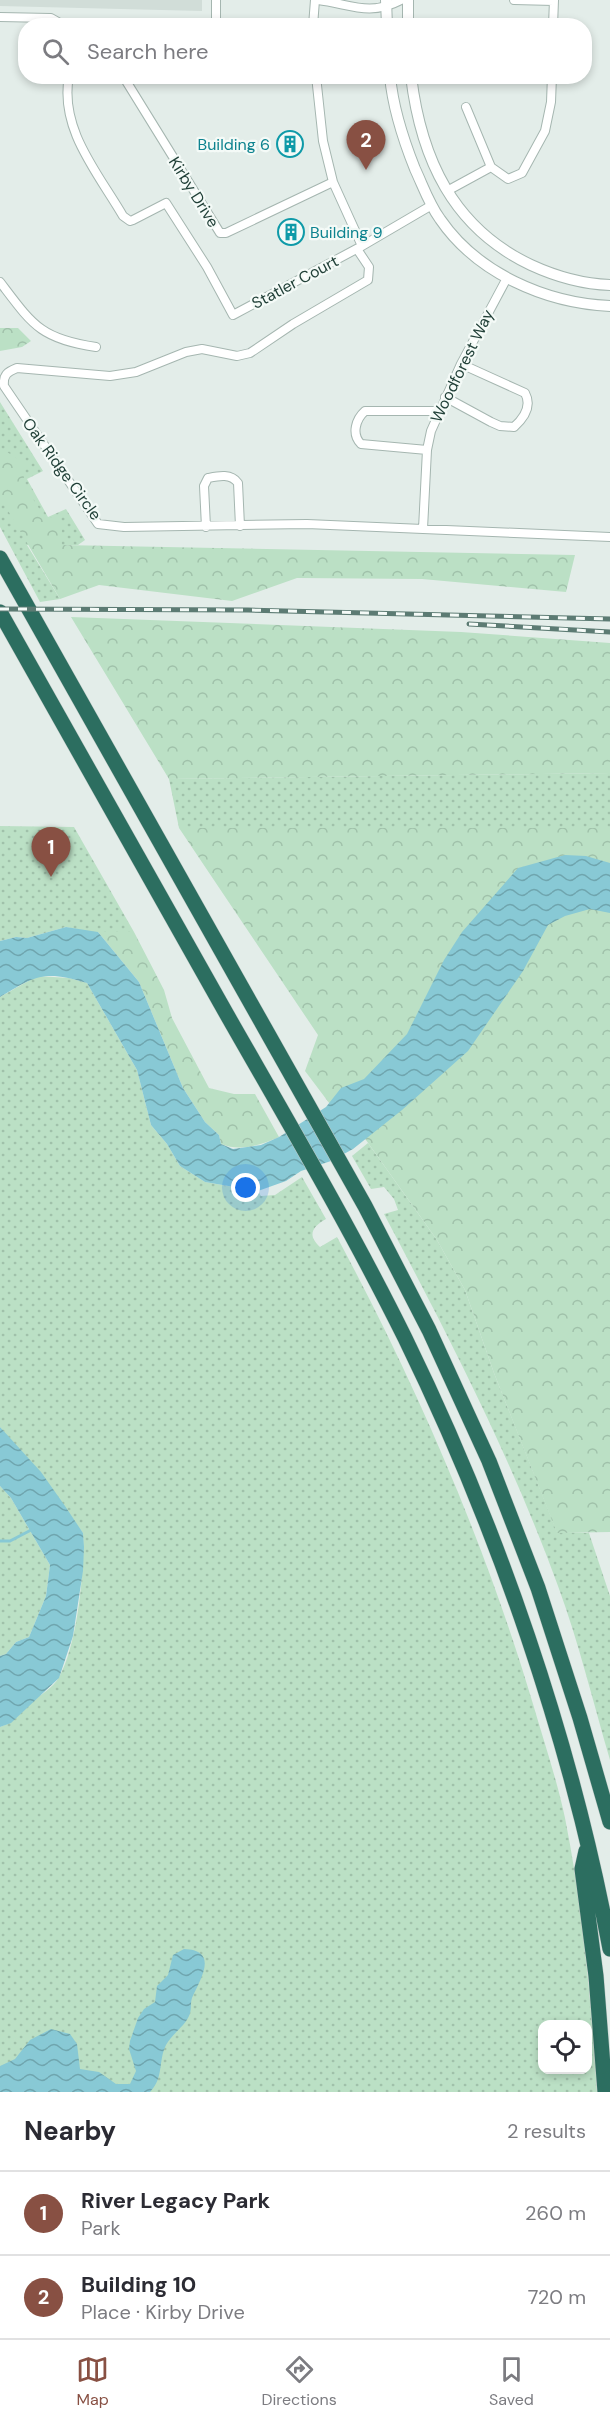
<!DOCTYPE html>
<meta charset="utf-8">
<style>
body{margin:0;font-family:"DM Sans",sans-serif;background:#f7f7f7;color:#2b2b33}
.controls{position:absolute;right:18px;bottom:18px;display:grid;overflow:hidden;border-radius:12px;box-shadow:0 3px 9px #0003}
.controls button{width:54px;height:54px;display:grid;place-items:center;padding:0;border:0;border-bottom:2px solid #e1e1e2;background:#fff;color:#2b2b33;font:30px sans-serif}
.you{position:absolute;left:246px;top:1188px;width:21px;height:21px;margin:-15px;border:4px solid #fff;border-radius:50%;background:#1a73e8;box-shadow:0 0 0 9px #1a73e833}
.badge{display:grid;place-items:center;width:39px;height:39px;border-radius:50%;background:#885043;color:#fff;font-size:20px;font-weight:700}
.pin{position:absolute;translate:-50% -50px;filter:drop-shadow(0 2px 3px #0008)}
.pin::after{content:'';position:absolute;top:32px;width:21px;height:18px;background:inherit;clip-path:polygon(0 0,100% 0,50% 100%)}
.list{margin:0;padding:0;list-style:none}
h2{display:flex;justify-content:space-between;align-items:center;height:78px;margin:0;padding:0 24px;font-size:26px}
h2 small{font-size:20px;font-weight:400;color:#7c7c81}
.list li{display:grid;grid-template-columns:39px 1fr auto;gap:18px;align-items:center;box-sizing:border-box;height:84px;padding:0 24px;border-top:2px solid #e1e1e2}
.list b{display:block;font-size:22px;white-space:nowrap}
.list p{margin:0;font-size:20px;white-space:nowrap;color:#7c7c81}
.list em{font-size:20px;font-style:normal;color:#7c7c81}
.icon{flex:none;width:33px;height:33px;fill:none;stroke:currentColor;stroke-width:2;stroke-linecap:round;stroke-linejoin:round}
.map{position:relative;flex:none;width:610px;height:2092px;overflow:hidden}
.search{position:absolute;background:#fff;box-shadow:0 3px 9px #0003;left:18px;right:18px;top:18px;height:66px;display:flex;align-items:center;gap:15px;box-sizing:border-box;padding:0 21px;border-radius:24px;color:#7c7c81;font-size:22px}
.sheet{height:246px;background:#fff}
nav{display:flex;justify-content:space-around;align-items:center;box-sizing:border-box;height:84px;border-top:2px solid #e1e1e2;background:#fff;font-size:16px;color:#7c7c81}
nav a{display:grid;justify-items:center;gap:3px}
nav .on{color:#885043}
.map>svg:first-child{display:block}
.built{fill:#d1ddd8}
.green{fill:url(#green-dots);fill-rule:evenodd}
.forest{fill:url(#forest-crowns)}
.water{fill:url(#water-waves)}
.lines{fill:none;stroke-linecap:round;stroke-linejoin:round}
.stream{stroke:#88c9d5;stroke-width:3}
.minor-casing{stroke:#a5b6b0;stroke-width:10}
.tertiary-casing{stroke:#a5b6b0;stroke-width:12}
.motorway-casing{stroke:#c1cac7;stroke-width:16}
.minor{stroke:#fff;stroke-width:8}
.tertiary{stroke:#fff;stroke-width:10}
.motorway{stroke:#2c6e60;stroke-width:15}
.rail-casing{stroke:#5c7b73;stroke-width:5}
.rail{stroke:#f4faf7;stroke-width:3;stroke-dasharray:9;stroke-linecap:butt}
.labels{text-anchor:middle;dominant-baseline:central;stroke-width:4.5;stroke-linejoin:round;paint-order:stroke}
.culture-label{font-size:16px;fill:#0d838f;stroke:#f4faf7;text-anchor:end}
.street-label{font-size:16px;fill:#214038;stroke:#f4faf7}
</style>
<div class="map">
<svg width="610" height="2092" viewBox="0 0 610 2092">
<defs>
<pattern id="green-dots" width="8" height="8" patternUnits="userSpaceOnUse" patternTransform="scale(1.5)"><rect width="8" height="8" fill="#bbe0c5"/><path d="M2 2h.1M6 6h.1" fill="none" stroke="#a0c1aa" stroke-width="1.8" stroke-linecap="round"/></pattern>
<pattern id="forest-crowns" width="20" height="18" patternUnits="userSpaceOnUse" patternTransform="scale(1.5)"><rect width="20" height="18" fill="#bbe0c5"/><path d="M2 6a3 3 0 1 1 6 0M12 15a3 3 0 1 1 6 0" fill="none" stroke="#a0c1aa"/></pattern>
<pattern id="water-waves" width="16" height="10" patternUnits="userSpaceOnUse" patternTransform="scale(1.5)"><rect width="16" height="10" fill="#88c9d5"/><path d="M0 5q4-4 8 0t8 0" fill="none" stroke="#6fa5ae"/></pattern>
</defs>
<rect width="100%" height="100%" fill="#e3ede9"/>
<!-- built -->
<path class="built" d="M0,0H202V11L0,6Z"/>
<!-- green -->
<path class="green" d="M0,402L43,471L27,479L48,517L66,509L85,540L78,545H27L60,599L40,602L0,527Z
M610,773V828H179L169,779Z
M0,826L74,827L134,932H90L66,927L27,938L16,937L0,941Z
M37,976L69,978L87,983L137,1070L151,1125L167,1144L180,1166L205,1182L258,1191L261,1196L275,1195L302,1177L326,1219C312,1227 307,1235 320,1247L337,1237C417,1386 485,1543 533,1704C544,1742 557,1780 565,1818C583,1908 591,2000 597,2092H0V1727C14,1722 21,1712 32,1702C40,1695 54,1687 59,1677C77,1646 85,1570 83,1533L0,1427V997ZM542,2024H588V2070H542Z
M368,1143L437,1240L465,1290L494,1373L557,1532L589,1533L610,1596V1760C593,1702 579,1643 558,1586C511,1457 448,1335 384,1214L398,1210L394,1199L384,1187L371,1189L352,1156Z
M0,1486L11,1498L50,1565L46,1596L29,1637L16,1642L6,1654L0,1656Z"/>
<!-- forest -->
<path class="forest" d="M0,328H18L31,341L22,347L0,351Z
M0,451L7,452L26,464L23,483L45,518L60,517C64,531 60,533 62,545L575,555L566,592L422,579L297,578L232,601L99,585L60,599L0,497Z
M71,617L461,632L610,643V773L169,779Z
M179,828H610V1532L557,1533L494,1373L465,1290L437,1240L361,1133L345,1124L305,1071L318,1035Z
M98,932H134L164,990L172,1018L209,1088L234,1094H255L279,1137C261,1145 240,1152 221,1144L219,1135L205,1122L183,1088L139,982Z"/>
<!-- water -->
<path class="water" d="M565,855L586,856L610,863V913L590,909L565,916L548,925L523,971L468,1051L402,1110L353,1149L331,1161L301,1171L286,1181L258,1191L205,1182L180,1166L167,1144L151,1125L137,1070L87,983C45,970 36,975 0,997V941L16,937L27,938L66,927L98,932L139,982L183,1088L205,1122L219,1135L221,1144L233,1149L261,1145L279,1137L326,1107L341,1088L364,1079L407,1034L444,960L462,932L518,868Z
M0,1427L41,1472L65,1506L83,1533L84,1547L83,1571L73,1636L59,1678L11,1723L0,1727V1656L6,1654L16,1642L29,1637L46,1596L50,1565L11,1498L0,1486Z
M184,1949C220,1950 200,1980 192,1998C190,2004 192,2010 189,2016C184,2027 172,2034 166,2045C158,2061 164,2078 150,2092H0V2066L15,2059L30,2040L51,2029L70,2034L77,2044L80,2069L99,2072L116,2084H130L136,2071L129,2049L130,2041L138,2018L144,2009L155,2002L157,1986L168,1975L173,1955Z"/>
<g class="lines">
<!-- stream -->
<path class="stream" d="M0,1541H10L33,1529"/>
<defs>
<path id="minor" d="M318,0C350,4 369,17 401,0
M514,0L554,1
M0,17L51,18L65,26
M216,26V0
M313,26L315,0
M553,26L554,0
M69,76C59,129 98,173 123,216L130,221L133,220L166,203L207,267L233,315L362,246L432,205
M123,76L220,233H226L333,182L362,246
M316,76L323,141L333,182
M466,107L491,167
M491,167L508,179L522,173L545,131L551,102L552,76
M447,191L491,167
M357,249L369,267L368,280L293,324L250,353L237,356L202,349L186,352L136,372L110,376L17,368C7,372 3,375 4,386L98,524L124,527L307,524L610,537
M0,282C32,324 40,339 96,347
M445,397L491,422L500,426L514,427C524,418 532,406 525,393L461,364
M427,450L361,444C351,434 356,419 365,411H439
M206,527L204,486L208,478C218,476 231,473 238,483L240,526
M423,529L427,450L431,431L461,364L507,278"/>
<path id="tertiary" d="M386,0L387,26
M408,0V26
M390,76C393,109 403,139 415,169C423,186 429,204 440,219C477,273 545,303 610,306
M411,76C421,159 453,228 531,265C557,277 581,284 610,285"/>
<path id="motorway" d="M0,558L365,1206L429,1330L489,1461L538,1588L580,1718L610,1822
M0,612C75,746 151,879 226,1013C287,1120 350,1227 405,1338C497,1526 572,1742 610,1949
M586,1851L582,1869L596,1976L605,2092"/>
</defs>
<!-- minor casing -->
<use href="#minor" class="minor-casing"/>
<!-- tertiary casing -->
<use href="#tertiary" class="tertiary-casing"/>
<!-- motorway casing -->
<use href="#motorway" class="motorway-casing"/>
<!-- minor -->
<use href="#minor" class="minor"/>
<!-- tertiary -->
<use href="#tertiary" class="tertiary"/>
<!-- motorway -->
<use href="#motorway" class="motorway"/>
<defs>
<path id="rail" d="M0,609L248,610L610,619
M469,624L610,632"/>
</defs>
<!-- rail casing -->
<use href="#rail" class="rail-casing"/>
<!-- rail -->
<use href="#rail" class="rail"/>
</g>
<!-- icons -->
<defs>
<symbol id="building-ring" viewBox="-11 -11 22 22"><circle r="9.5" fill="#f4faf7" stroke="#0f9aa8" stroke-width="1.5"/><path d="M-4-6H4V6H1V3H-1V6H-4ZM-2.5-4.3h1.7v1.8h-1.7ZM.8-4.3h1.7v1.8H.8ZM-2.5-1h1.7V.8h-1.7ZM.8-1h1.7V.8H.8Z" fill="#0f9aa8"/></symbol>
</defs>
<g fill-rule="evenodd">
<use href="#building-ring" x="275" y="129" width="30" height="30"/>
<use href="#building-ring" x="276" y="217" width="30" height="30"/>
</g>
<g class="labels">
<!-- culture labels -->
<g class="culture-label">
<text x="270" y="144">Building 6</text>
<text x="310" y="232" text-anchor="start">Building 9</text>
</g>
<!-- street labels -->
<g class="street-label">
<text transform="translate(194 192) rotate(58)">Kirby Drive</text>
<text transform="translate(295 282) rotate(-28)">Statler Court</text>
<text transform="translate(462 366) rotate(-64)">Woodforest Way</text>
<text transform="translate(62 469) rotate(54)">Oak Ridge Circle</text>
</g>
</g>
</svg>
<div class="controls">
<button><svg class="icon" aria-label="locate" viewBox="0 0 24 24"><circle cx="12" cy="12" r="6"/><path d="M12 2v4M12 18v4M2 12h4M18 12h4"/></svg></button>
</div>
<div class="you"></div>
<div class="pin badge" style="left:51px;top:877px">1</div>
<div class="pin badge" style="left:366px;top:170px">2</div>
<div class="search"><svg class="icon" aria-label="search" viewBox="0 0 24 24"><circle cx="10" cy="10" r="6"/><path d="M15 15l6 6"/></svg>Search here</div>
</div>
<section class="sheet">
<h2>Nearby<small>2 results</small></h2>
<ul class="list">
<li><span class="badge">1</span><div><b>River Legacy Park</b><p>Park</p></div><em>260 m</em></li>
<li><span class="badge">2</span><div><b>Building 10</b><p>Place · Kirby Drive</p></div><em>720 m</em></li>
</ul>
</section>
<nav>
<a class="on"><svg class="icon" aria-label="map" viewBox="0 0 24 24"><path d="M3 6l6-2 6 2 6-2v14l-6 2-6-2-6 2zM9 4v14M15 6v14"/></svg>Map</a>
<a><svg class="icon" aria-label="directions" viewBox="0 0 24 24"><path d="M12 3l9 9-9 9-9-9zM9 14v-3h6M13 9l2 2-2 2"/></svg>Directions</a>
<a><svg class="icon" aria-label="saved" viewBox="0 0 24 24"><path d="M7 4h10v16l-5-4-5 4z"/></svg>Saved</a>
</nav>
